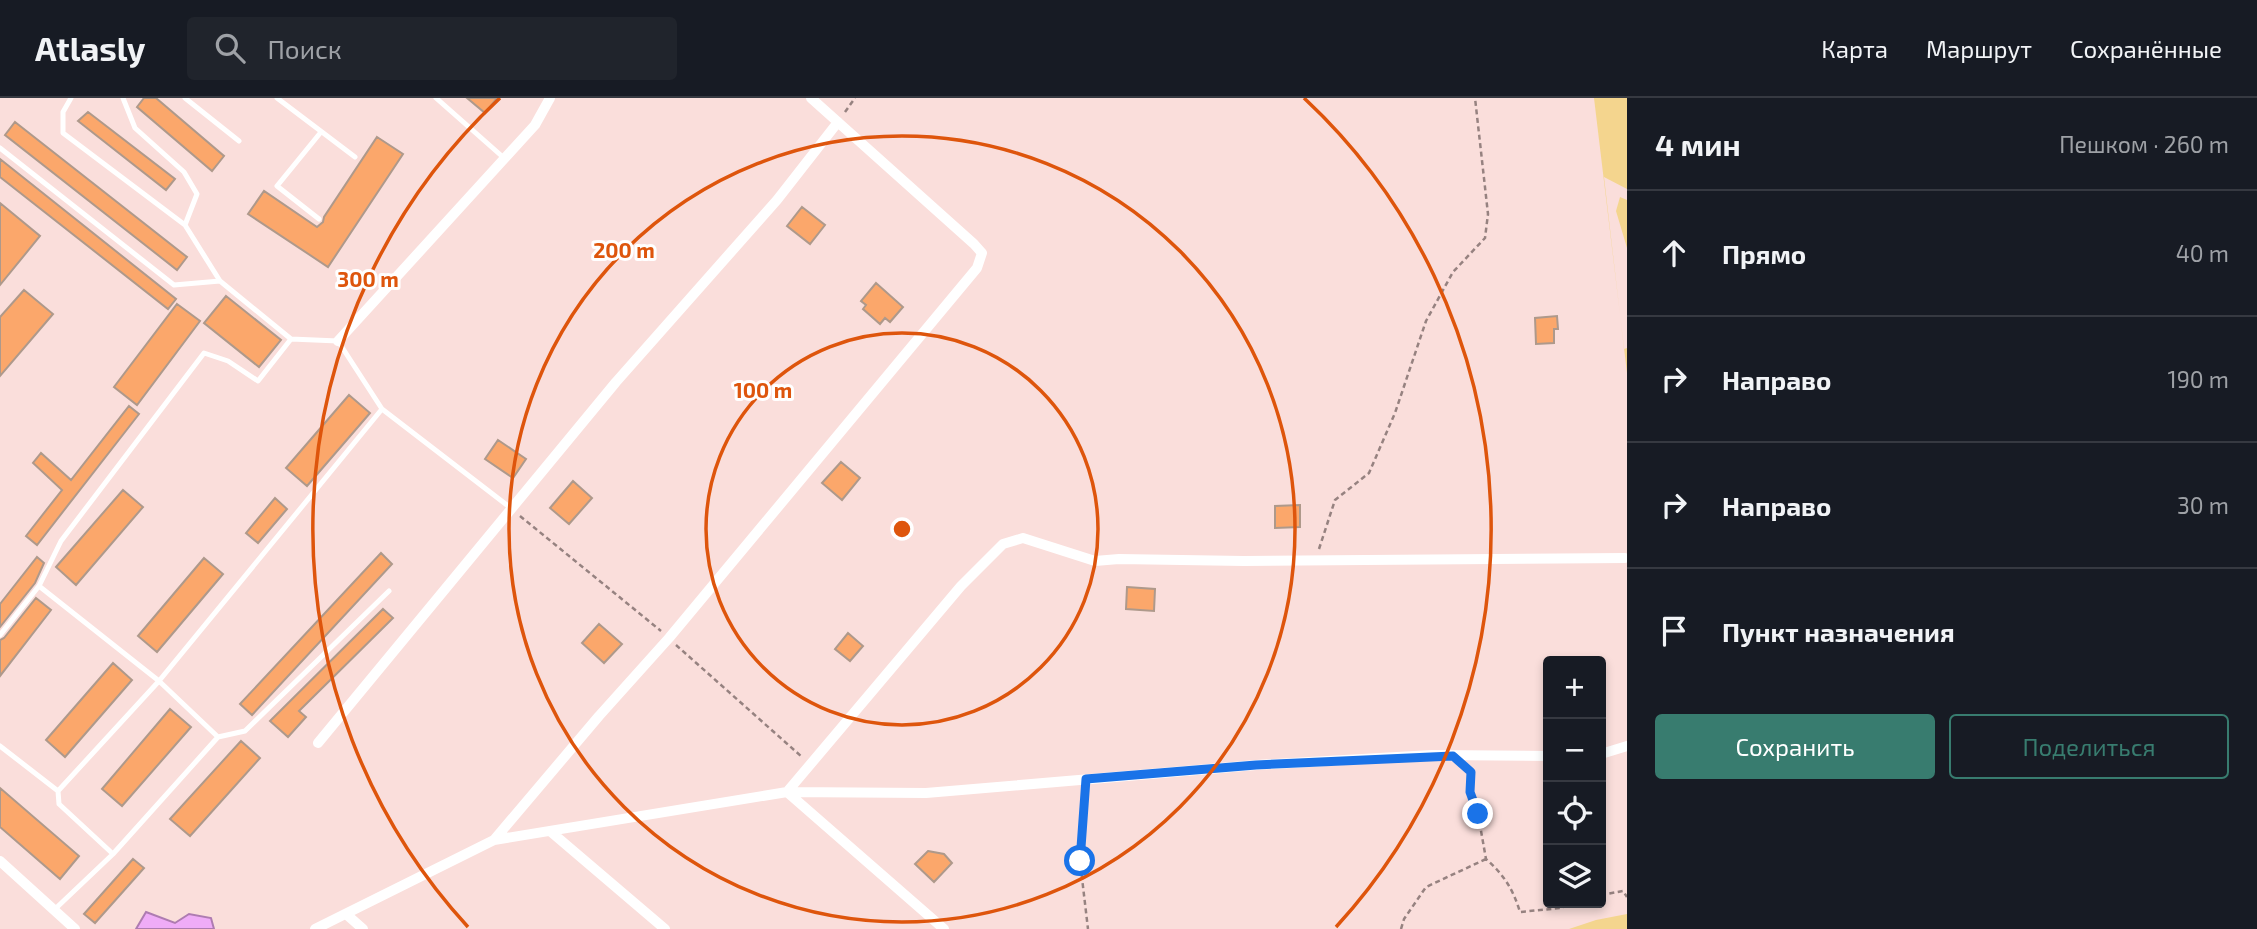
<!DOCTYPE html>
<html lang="ru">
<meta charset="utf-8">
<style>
body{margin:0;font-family:"Exo 2",sans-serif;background:#20242c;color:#f1f3f6}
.controls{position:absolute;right:21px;bottom:21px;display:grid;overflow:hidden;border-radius:7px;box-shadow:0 4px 10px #0003}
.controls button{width:63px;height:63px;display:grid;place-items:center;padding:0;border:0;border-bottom:2px solid #363941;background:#171b24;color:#f1f3f6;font:35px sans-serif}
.stop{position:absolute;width:21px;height:21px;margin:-16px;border:5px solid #1a73e8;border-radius:50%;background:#fff}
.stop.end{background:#1a73e8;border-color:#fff;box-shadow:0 2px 7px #0008}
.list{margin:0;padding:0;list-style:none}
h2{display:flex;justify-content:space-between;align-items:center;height:91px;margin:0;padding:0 28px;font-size:30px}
h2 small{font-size:23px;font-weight:400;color:#9ea1a6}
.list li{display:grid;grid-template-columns:46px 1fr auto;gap:21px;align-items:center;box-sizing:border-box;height:126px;padding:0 28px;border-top:2px solid #363941}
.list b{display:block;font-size:26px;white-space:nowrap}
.list em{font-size:23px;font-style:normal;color:#9ea1a6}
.actions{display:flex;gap:14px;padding:21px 28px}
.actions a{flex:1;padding:16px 0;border:2px solid #387c6f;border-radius:7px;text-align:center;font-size:24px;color:#387c6f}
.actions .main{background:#387c6f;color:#fff}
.icon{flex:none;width:38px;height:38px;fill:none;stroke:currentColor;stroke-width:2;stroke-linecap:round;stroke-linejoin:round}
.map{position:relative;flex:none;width:1627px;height:831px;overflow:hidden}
header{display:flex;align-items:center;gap:42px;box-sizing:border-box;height:98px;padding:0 35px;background:#171b24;border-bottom:2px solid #363941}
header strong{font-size:33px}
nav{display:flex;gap:38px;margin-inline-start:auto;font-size:24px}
.search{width:490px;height:63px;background:#20242c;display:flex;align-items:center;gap:18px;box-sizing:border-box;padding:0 24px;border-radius:7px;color:#9ea1a6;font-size:26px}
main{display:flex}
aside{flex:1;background:#171b24}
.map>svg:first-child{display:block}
.green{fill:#f4d58e}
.water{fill:#efacf7;stroke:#ae7cb1;stroke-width:2}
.building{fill:#fba76b;stroke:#ae998b;stroke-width:2}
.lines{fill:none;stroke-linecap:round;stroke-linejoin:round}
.path{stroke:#968280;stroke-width:2.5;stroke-dasharray:5 3.5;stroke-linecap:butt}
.lane{stroke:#fff;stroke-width:5}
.street{stroke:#fff;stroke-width:10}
.route{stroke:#1a73e8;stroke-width:9}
.ring{fill:none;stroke:#de550c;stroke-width:3.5}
.centre{fill:#de550c;stroke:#fff;stroke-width:3.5}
.ring-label{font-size:21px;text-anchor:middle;font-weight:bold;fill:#de550c;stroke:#fff;stroke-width:6;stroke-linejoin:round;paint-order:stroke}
</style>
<header>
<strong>Atlasly</strong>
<div class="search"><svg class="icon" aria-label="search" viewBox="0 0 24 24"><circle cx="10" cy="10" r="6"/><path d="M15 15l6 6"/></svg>Поиск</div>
<nav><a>Карта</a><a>Маршрут</a><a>Сохранённые</a></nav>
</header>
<main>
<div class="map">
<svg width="1627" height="831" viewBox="0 0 1627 831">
<rect width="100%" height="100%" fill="#fadedb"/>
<!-- green -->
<path class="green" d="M1594,0H1627V91L1604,79L1624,251L1627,250V275Z
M1620,99L1627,102V150L1616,113Z
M1627,816V831H1569L1596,822Z"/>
<!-- water -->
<path class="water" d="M146,814L175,825L189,816L211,820L214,831H136Z"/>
<!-- building -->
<path class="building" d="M144,0H156L224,58L212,73L137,9Z
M467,0H497L485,15Z
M88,14L175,81L166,92L78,23Z
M15,24L187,159L177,172L5,37Z
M377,39L403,56L328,169L248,116L264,93L317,129L323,124L324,119Z
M0,61L176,201L168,211L0,79Z
M0,105L40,138L0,187Z
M802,109L825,127L810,146L787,128Z
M876,185L903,209L890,224L885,220L880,226L863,211L866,207L861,203Z
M24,192L53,216L0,278V219Z
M226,198L281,242L259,269L204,225Z
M177,206L200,223L137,307L114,289Z
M1557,218L1558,231H1554V245L1536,246L1535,220Z
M349,297L370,315L307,388L286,370Z
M129,308L139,316L37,447L26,438L62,392L33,365L41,355L71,382Z
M498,342L526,361L513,380L485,361Z
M841,364L860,380L842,402L822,385Z
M573,383L592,400L569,426L550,410Z
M123,392L143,409L76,487L56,469Z
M275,400L287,411L258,445L246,435Z
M1300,407V429L1275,430V408Z
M381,455L392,466L252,617L240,606Z
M37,459L44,465L35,485L0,529V506Z
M204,460L223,476L157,554L138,538Z
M1127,489L1155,491L1154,513L1126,511Z
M36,500L51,512L0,578V542L4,540Z
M383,511L393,520L299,613L306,619L288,639L270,623Z
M599,526L622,546L604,565L582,545Z
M848,535L863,548L850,563L835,551Z
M113,565L132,582L65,659L46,642Z
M170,611L191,629L122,708L102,691Z
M241,643L260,660L190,738L170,721Z
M0,690L79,758L60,781L0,729Z
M928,753L944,756L952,765L934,784L915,766Z
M133,761L144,770L95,825L84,816Z"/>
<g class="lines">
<!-- path -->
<path class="path" d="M845,14L855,0
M520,418L661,533
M1319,451L1335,402L1369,375L1395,315L1426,223L1453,174L1485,140L1488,116L1475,0
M676,547L802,659
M1465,669L1471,675L1470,694L1478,716L1486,761C1504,777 1513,791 1520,814L1561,810L1574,805
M1086,692L1080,763L1088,831
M1601,797L1623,793L1627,799
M1401,831L1404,821L1426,789L1486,761"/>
<!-- lane -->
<path class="lane" d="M71,0L63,14V35L185,127L220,183L291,241
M123,0L135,30L184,74L197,96L185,127
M185,0L239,43
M277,0L355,59
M436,0L504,60
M0,50L174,187L220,183
M319,121L277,88L321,34
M382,311L512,411
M39,488L159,583L218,639L245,633L389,493
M0,537L39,488L61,443L204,255L228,263L258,283L291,241L338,243L382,311L159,583L58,693L0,648
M58,693L59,706L113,756
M54,812L113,756L218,639"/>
<!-- street -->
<path class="street" d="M338,243L535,27L550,0
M318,645L616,284L777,102L838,24
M1601,656L1627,648
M787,694L961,488L1003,446L1023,440L1095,463L1119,461L1244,463L1625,460
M787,694L944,831
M550,733L665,831
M494,742L599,618L669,540L977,170L982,155L974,146L811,0
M0,763L75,831
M346,816L363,831
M315,831L494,742L787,694L926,695L1256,667L1432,657L1548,658"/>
</g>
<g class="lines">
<!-- route -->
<path class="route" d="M1080,763L1086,681L1256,667L1453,658L1471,674L1470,694L1478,716"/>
</g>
<!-- distance rings -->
<g class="ring">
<circle cx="902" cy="431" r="196"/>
<circle cx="902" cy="431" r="393"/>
<path d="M468 829A589 589 0 0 1 500 0M1304 0A589 589 0 0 1 1336 829"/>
</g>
<circle cx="902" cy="431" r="10" class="centre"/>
<g class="ring-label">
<text x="624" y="160">200 m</text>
<text x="368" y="189">300 m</text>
<text x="763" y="300">100 m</text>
</g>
</svg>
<div class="controls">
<button>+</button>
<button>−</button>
<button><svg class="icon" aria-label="locate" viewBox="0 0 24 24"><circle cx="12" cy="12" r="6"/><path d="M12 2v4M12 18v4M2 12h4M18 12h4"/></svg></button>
<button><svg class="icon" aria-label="layers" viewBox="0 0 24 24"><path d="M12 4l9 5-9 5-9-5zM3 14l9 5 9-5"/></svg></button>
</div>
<div class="stop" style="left:1080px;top:763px"></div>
<div class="stop end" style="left:1478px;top:716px"></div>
</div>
<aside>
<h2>4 мин<small>Пешком · 260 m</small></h2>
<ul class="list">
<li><svg class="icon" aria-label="ahead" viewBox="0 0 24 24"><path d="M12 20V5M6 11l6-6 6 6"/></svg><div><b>Прямо</b></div><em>40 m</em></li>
<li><svg class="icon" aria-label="right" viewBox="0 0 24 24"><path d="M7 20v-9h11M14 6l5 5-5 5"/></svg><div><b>Направо</b></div><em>190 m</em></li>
<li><svg class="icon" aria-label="right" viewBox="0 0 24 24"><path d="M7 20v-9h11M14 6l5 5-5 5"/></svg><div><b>Направо</b></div><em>30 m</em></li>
<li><svg class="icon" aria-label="arrive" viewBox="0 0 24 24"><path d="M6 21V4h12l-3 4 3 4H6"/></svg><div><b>Пункт назначения</b></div></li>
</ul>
<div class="actions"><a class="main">Сохранить</a><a>Поделиться</a></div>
</aside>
</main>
